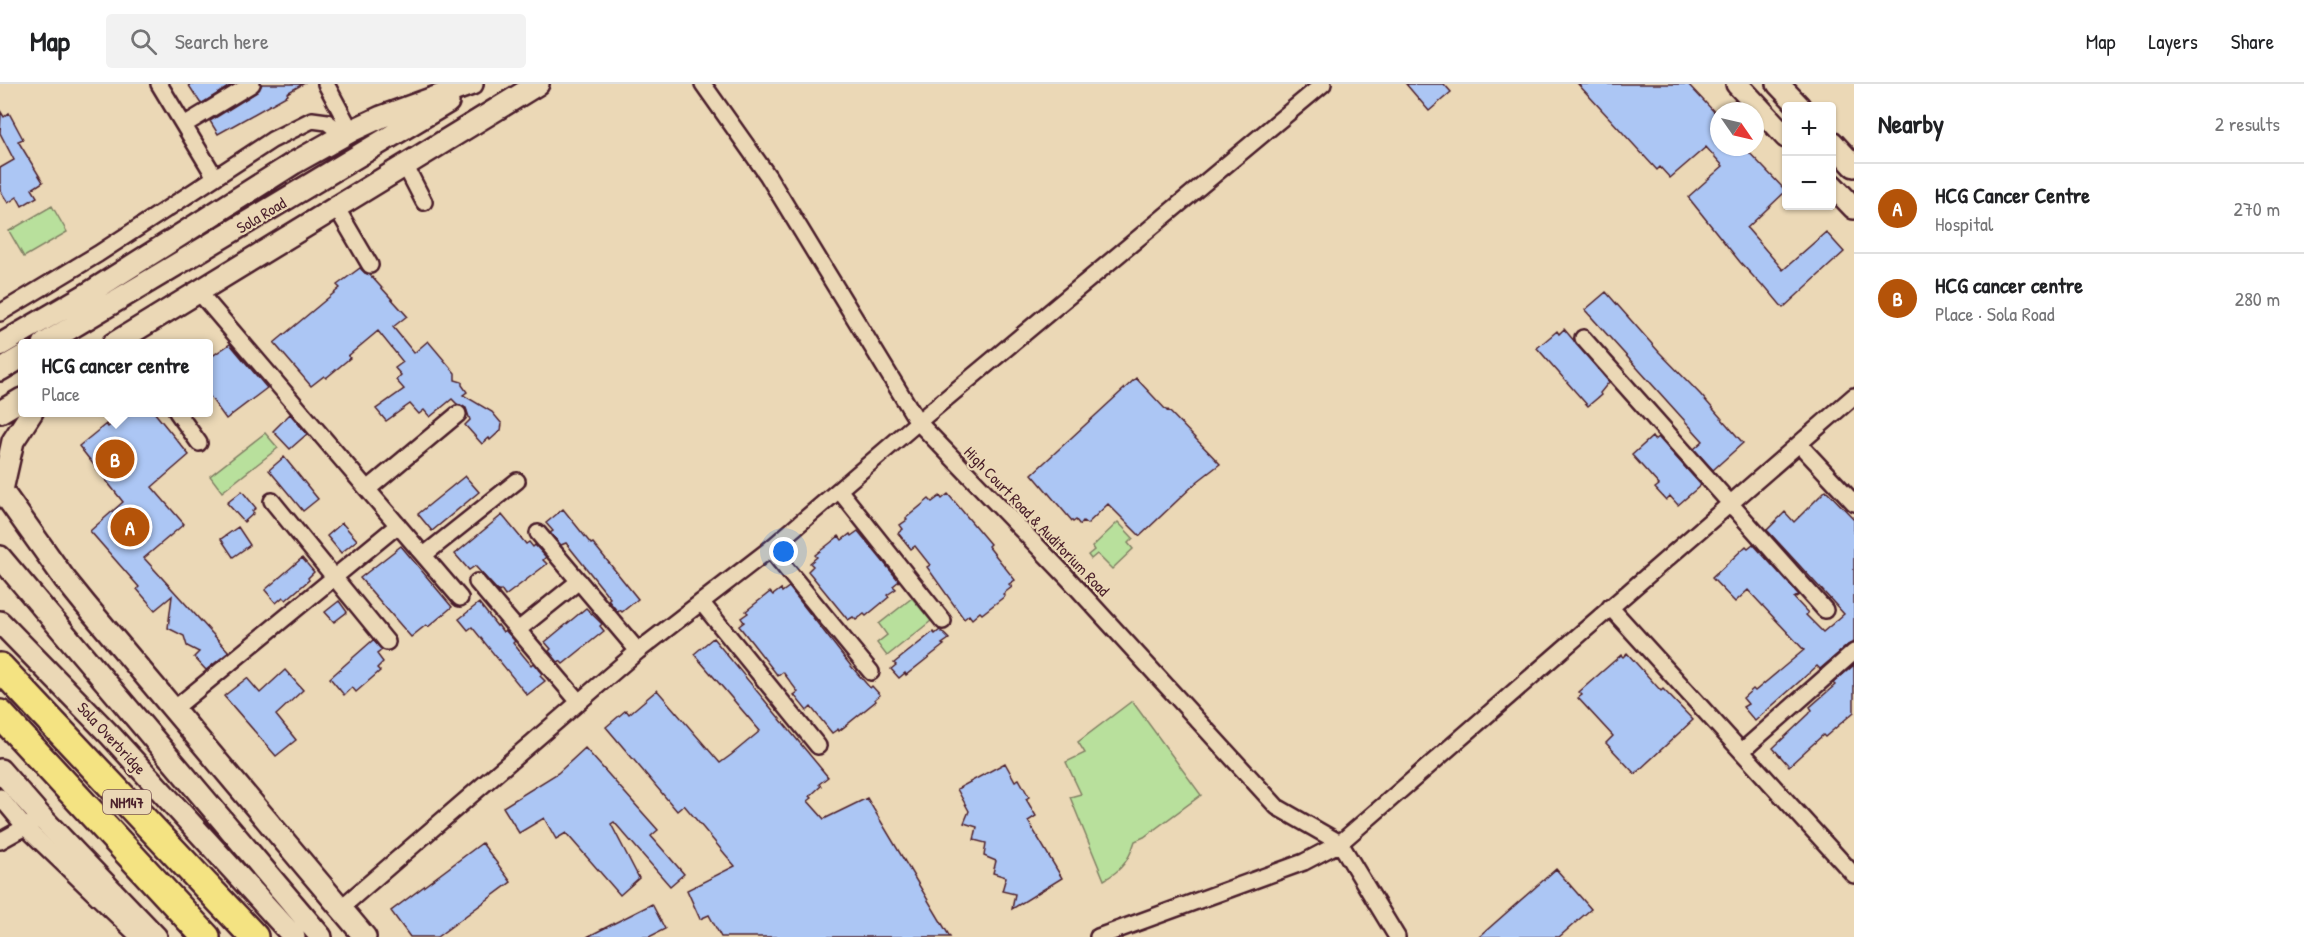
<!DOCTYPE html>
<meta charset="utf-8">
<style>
body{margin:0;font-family:"Patrick Hand",sans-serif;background:#f2f2f2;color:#202124}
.controls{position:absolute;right:18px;top:18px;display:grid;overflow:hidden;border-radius:6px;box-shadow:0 2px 4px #0004}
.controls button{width:54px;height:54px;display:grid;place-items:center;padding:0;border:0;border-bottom:2px solid #e0e0e0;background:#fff;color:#202124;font:30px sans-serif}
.compass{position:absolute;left:1710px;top:18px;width:54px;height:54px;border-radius:50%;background:#fff;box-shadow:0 2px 4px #0004;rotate:124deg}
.you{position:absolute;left:784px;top:468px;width:21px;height:21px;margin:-15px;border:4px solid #fff;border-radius:50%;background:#1a73e8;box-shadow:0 0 0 9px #1a73e833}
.badge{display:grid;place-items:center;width:39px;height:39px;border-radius:50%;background:#b45309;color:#fff;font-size:20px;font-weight:700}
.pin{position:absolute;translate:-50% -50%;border:3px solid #fff;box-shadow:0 2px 6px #0006}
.popup{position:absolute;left:18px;top:255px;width:195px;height:78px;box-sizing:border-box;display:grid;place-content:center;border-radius:6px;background:#fff;filter:drop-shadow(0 2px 4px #0005);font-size:20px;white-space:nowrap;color:#757577}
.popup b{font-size:22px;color:#202124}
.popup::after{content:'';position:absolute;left:50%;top:100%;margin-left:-12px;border:12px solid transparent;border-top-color:#fff}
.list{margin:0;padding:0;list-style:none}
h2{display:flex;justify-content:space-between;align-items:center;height:78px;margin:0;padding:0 24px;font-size:26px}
h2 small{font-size:20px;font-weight:400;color:#757577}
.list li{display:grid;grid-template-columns:39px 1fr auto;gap:18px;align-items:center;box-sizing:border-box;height:90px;padding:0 24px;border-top:2px solid #e0e0e0}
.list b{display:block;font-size:22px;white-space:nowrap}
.list p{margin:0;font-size:20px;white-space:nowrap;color:#757577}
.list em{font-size:20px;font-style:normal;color:#757577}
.icon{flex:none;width:33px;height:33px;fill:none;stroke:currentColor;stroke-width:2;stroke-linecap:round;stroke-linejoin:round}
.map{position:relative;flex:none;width:1854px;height:853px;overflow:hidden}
header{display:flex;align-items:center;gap:36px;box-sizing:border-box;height:84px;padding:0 30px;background:#fff;border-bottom:2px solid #e0e0e0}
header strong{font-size:28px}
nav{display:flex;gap:33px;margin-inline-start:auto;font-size:21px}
.search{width:420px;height:54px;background:#f2f2f2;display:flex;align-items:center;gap:15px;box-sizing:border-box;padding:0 21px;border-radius:6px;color:#757577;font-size:22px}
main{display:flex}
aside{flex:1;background:#fff}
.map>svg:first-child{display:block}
.green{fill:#b8e09c;stroke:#818064;stroke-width:1.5}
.building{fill:#acc6f4;stroke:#4a1f2b;stroke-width:1.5}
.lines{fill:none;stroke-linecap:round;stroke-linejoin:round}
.street-casing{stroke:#4a1f2b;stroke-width:20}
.secondary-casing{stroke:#4a1f2b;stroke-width:26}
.highway-casing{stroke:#4a1f2b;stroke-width:32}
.street{stroke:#ebd8b6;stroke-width:15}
.secondary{stroke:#ebd8b6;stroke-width:21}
.highway{stroke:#f4e382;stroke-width:27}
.labels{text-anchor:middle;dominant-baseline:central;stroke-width:4.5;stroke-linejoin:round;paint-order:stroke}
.shield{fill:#ebd8b6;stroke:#7a5655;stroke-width:1.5}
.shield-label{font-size:15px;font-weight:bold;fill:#4a1f2b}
.street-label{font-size:16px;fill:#4a1f2b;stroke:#ebd8b6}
</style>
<header>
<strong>Map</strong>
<div class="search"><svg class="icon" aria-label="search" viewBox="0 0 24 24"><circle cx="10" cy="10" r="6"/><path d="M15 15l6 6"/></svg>Search here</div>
<nav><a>Map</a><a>Layers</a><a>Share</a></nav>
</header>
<main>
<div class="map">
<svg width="1854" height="853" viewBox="0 0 1854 853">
<rect width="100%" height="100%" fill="#ebd8b6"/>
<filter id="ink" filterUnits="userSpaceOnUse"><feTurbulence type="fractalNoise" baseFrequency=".0167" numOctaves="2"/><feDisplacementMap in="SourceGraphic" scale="12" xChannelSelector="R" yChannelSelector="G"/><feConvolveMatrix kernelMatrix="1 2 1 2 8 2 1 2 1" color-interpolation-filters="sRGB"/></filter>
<g filter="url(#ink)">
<!-- green -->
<path class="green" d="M52,122L67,148L24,173L9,147Z
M265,349L278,364L222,408L210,392Z
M1118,438L1133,454L1128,459L1133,465L1112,485L1097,470L1091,475L1088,471L1094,466L1092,463Z
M912,514L931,537L887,572L877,559L887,551L879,540Z
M1132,617L1201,711L1144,753L1135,757C1129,776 1122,786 1104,796L1070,713L1081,710L1066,678L1085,669L1078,658Z"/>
<!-- building -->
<path class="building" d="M188,0H233L201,20Z
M262,0H303L287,9L288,11L218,50L210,37L257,8Z
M1406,0H1444L1451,8L1429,27Z
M1578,0H1688L1719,33V63H1744L1786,107L1747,144L1783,186L1826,148L1844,168L1783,224L1764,201L1763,203L1740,178L1688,113L1723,82L1706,63L1670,94L1660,83L1657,86Z
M1,28L4,33L9,29L23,55L18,57L43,98L32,105L37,113L22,122L17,113L8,119L0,106V84L14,76L0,49Z
M360,184L365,189L370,191L407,232L393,243L414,269L428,257L455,289V296L462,298V301L467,308L463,311L492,328L502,340L501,346L490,356L489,354L482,360L465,341L470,336L466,324L457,320L452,315L430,333L424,326L419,330L410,320L386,337L376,325L404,305L396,296L401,291L395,284L403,278L378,247L348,272L350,274L326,294L324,292L311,302L274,259L340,204L337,201Z
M1606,208L1659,268L1700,310L1743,359L1713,386L1694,365L1703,357L1585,226Z
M1564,245L1609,298L1600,309L1601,311L1588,322L1537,264L1557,247L1559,250Z
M230,260L267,304L226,335L208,310V275Z
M1136,294L1167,327L1168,326L1220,380L1198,397L1140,452L1108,420L1087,440L1083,437L1080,441L1076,436L1073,438L1032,390Z
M127,328H154L189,371L152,403L184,440L144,474L229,568L206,586L194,573L199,568L187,562L184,552L168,544L172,512L155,526L137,505L139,503L90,447L123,418L79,362L106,340L108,343Z
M290,330L307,350L290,365L273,347Z
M1652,353L1654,356L1658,353L1701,401L1678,421L1670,412L1666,416L1655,404L1659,401L1632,371Z
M284,373L318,415L303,427L269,386Z
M465,392L479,408L432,447L418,430Z
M1826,406L1854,435V558L1848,561L1820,585L1817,582L1755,637L1743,623L1748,620L1743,614L1753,605L1755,607L1804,566L1748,506L1735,518L1712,494L1746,462L1748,464L1753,460L1799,511L1794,514L1808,529L1806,531L1823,548L1844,530L1767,446L1785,428L1794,438Z
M242,407L256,424L252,427L254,429L244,438L227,419Z
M948,410L990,460L988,462L1015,496L1009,500L1012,503L1003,510L1005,512L982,530L980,528L972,535L969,531L964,535L927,483L930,481L915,462L911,465L898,449L903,445L900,441L907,436L906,434L929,415L932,418L940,412L942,415Z
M563,425L591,460L593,459L638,515L622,528L620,526L618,528L608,516L610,514L566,459L561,461L550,449L553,447L546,439Z
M502,431L526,460L529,458L533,463L535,461L546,473L543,476L547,480L505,512L501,506L499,508L475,482L469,486L455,470Z
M342,439L357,456L341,469L327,452Z
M238,443L250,461L233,473L221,455Z
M858,447L899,497L893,502L896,505L887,511L889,513L866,532L864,530L856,536L853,533L848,536L808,487L813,482L810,479L817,473L815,471L829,460L839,452L842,456L850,450L851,452Z
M401,462L452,523L428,543L426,541L411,553L360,494Z
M302,474L314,488L308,494L309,496L286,516L283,513L276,519L265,506Z
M789,503L851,582L870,604L872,602L880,611L875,615L876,617L839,647L838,645L832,649L811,623L807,627L794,611L798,608L783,588L778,592L739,542L744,538L741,534L748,529L746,527L770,508L773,511L781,505L782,508Z
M339,517L347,528L334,538L325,528Z
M479,519L497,542L498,541L503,548L505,546L515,557L513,559L531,581L533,579L542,590L540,592L545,597L527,611L472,543L468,546L459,535Z
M586,524L602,540L600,542L604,547L563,580L560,577L558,578L549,567L551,565L545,558Z
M940,546L949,555L942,560L944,561L906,591L905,589L899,594L891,585L896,581L894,579L933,548L935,550Z
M713,554L828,693L819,700L821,702L810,712L812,714L808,717L824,735L867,714L950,853H721L709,831L700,835L687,806L735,782L684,721L677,727L606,643L626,626L629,630L657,606L720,679L731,671L760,647L694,570Z
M373,556L382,566L377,570L383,578L377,584L380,587L356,608L352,603L344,611L330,594Z
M1627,569L1661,607L1663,605L1693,636L1635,690L1606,659L1613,652L1578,614L1582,611L1579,608L1621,571L1623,573Z
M1854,581V628L1825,653L1823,651L1789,682L1773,664L1809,630L1812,626L1810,623L1835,601L1833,599Z
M285,586L303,606L276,631L296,656L276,672L224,612L247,594L260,609Z
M585,664L658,746L651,752L684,790L670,802L614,738L611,740L639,794L620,811L566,749L556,755L544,734L519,749L503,723L558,689Z
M1005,679L1015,697L1019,695L1029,713L1026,715L1036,732L1028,737L1062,794L1012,825L1015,810L1002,807L1006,793L993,789L996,777L984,772L986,759L974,756L977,743L964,739L969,727L957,705Z
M482,759L511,798L437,853H410L391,827Z
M1556,785L1591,825L1559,853H1479Z
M652,820L665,845L649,853H587Z"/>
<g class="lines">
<defs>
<path id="street" d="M159,0L215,93
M326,0L351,47
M703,0L768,92L918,338L1066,492L1277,723L1340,759L1397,853
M184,41L252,0
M405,81L424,118
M336,123L370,181
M198,207L460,514
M0,229L98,170L272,56L312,36L327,38L344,51
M1583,254L1825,526
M177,328L199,359
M1799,360L1854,419
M368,405L458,330
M839,406L943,537
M272,417L387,558
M538,449L638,567
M770,465L871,588
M424,471L517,397
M477,498L579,618
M701,518L818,662
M1610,523L1854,791
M518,546L579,497
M174,625L398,441
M1742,667L1854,568
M0,713L24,742L139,853
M0,757L34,738
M342,823L638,567L770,465L918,338L1323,0
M1098,853L1304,778L1340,759L1854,312"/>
<path id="secondary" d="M1737,0L1786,53
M1778,0L1799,22
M1832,58L1854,82
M1832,101L1854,124
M44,260L448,18
M113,260L538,0
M0,261L89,209L294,79L351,47L381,33L472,0
M0,286L22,273
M0,328L22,315
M0,404L64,494L85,520L365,853
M2,406L13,357L32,328
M0,473L321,853
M0,538L111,652L294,853
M0,686L42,734L156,853"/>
<path id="highway" d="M0,583L254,853
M0,630L206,853"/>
</defs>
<!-- street casing -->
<use href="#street" class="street-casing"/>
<!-- secondary casing -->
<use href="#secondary" class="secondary-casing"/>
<!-- highway casing -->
<use href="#highway" class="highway-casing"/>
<!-- street -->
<use href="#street" class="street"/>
<!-- secondary -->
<use href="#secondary" class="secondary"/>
<!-- highway -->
<use href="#highway" class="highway"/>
</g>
</g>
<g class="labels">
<!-- shield labels -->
<rect class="shield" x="103" y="706" width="48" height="24" rx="4.5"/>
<g class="shield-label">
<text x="127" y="718">NH147</text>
</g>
<!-- street labels -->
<g class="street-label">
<text transform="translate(261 131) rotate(-31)">Sola Road</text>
<text transform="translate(1037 437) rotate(46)">High Court Road &amp; Auditorium Road</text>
<text transform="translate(112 654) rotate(47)">Sola Overbridge</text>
</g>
</g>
</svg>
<div class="controls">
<button>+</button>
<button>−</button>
</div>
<svg class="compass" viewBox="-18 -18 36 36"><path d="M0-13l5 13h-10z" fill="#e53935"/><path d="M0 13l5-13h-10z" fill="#757577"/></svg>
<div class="you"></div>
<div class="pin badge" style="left:130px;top:443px">A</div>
<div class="pin badge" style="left:115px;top:375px">B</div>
<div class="popup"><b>HCG cancer centre</b>Place</div>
</div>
<aside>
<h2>Nearby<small>2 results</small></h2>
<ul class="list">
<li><span class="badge">A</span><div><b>HCG Cancer Centre</b><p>Hospital</p></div><em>270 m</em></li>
<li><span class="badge">B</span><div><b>HCG cancer centre</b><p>Place · Sola Road</p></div><em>280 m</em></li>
</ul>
</aside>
</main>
